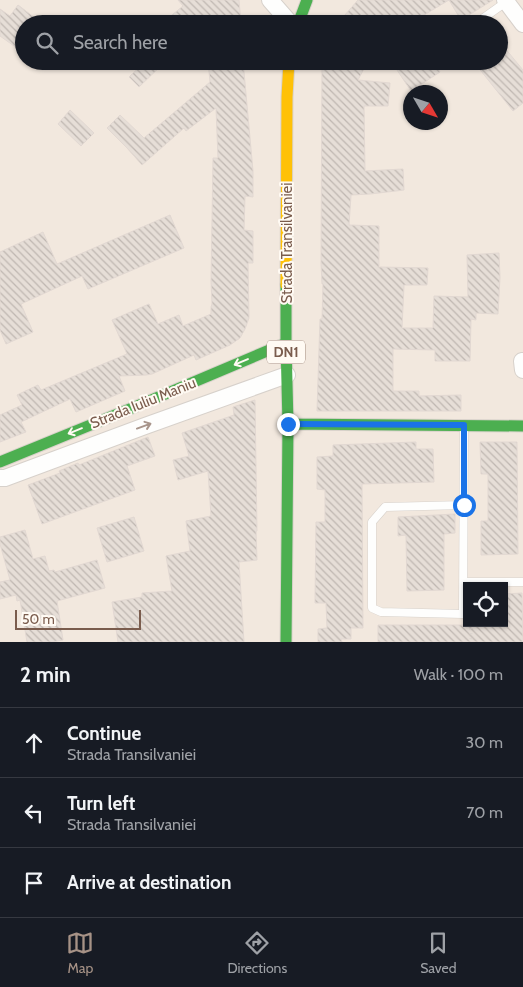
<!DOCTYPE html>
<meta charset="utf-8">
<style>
body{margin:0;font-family:Cabin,sans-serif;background:#20242c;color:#f1f3f6}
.controls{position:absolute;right:15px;bottom:15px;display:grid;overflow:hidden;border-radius:0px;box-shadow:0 1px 4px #0004}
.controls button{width:45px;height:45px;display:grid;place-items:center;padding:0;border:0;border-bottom:1px solid #363941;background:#171b24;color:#f1f3f6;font:25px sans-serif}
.compass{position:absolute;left:403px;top:85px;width:45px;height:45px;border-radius:50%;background:#171b24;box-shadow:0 1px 4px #0004;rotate:129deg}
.scale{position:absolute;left:15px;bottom:12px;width:126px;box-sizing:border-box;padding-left:5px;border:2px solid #7a5c4d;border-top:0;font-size:14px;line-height:18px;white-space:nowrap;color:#7a5c4d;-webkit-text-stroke:4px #fffaf3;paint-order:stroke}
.stop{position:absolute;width:15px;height:15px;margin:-11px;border:4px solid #1a73e8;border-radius:50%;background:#fff}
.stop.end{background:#1a73e8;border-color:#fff;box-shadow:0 1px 5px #0008}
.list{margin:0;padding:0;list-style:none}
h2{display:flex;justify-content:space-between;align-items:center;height:65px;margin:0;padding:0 20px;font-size:21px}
h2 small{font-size:16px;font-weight:400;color:#9ea1a6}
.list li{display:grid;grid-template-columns:32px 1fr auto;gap:15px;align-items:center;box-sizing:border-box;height:70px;padding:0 20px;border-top:1px solid #363941}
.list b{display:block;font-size:19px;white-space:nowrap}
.list p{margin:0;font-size:16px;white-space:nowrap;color:#9ea1a6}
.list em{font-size:16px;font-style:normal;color:#9ea1a6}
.icon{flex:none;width:28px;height:28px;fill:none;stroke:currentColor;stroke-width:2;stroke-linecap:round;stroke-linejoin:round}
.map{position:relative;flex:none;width:523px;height:642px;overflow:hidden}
.search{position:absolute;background:#171b24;box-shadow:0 1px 4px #0004;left:15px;right:15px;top:15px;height:55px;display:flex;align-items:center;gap:12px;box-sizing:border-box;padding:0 18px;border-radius:28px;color:#9ea1a6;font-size:19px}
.sheet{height:275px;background:#171b24}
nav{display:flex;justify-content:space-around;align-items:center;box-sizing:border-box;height:70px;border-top:1px solid #363941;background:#171b24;font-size:14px;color:#9ea1a6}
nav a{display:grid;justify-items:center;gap:2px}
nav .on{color:#a69286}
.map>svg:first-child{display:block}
.residential{fill:#f2e8de;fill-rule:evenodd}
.building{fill:url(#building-back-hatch);stroke:#e2d8d2}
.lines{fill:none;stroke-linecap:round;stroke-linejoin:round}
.lane-casing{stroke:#d7d1cb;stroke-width:9}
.street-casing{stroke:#d7d1cb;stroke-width:18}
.fast-casing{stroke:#d9d2cb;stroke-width:13}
.slow-casing{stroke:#d9d2cb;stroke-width:13}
.path{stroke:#dcd5d0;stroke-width:3;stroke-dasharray:1 4;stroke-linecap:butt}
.lane{stroke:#fefefd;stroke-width:8}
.street{stroke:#fefefd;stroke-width:16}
.fast{stroke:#4caf50;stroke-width:11}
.slow{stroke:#ffc107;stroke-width:11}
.oneway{stroke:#fffaf3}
.oneway2{stroke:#a8958b}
.route{stroke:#1a73e8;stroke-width:6}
.labels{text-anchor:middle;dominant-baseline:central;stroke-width:4;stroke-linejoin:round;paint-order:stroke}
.shield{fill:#fffaf3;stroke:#a28b7f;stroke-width:1}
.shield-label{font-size:14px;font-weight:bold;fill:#7a5c4d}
.street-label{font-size:15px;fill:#7a5c4d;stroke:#fffaf3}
</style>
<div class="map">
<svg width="523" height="642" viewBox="0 0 523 642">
<defs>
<pattern id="building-back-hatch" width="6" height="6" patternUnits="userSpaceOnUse" patternTransform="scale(1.25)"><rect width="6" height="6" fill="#e6ded7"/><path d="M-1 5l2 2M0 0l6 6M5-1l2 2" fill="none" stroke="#bfb7b1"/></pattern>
</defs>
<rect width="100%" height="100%" fill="#f9f5f0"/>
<!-- residential -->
<path class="residential" d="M0,0H523V642H0ZM24,24H499V61H24ZM410,92H440V122H410ZM467,586H504V623H467Z"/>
<!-- building -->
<path class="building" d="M178,0H239L241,24H161L183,6Z
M358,0H493L461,20L449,0L409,24H337Z
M18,5L43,24H24V53L0,36V9L10,16Z
M499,41L523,70V103L513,111L473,61H499Z
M146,61H166L139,87L129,77Z
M208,61H243L253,171V197L245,196L244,230L253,231V263H248L249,318L245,329L240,338L230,345L196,360L194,355L152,374L146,375L119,376L125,391L76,412L70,399L21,422L26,432L0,442V415L22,405L17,395L38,385L41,390L127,354L112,320L149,304L158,324L179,315L183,326L211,314V307L212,304L211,281L213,158H218L216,108L186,131L184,128L142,165L127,148L107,128L120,115L144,138L210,82Z
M322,61H368L358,80L390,83L388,106H364L365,171L403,169L404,190L370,194L351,195L349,225L379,226V267L428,268L427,285H404L402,328H433L434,296L468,297L467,255L499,253L500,277L498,314L476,313V320L471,319L470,361H435V350L393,349V391H419V396L461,395V411H317L320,319H322L323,284H322L321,263Z
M391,61H433L440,72L411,91Z
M70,110L94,133L81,146L58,124Z
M170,215L184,248L88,289L82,276L21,304L33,332L6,344L0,330V252L43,232L57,264Z
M255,400L257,531H256L257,560L239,562L244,642H118L112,602L142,597V593L172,591L166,556L190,551L186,521L211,516L208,471L178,480L173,460L189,456L182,433L234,415L233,407Z
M148,437L155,456L127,466L135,490L42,524L28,485L60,473L59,471L78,463L79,465Z
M416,442V449H433L434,482L362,484L363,628H351V639H341L342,642H318V629L327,628L326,603H315L316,522H325V490L317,489V457L333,456V445Z
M480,442H517L518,554L481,555V521H488V474H481Z
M455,514V533L444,534V590L407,591L406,535L398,536V517Z
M134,517L144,551L107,562L97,528Z
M25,530L33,559L45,556L49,571L54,570L55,572L97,560L105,588L57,601L63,640L52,642H27L20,600L17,601L16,595L0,599V582L10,580L0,544V537Z
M522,593L523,642H378V625H479V623H504V594Z"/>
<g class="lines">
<defs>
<path id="lane" d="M475,24L506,2
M464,505L385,507L372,522V608L381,612L463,614L464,427
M464,582H523"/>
<path id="street" d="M270,0L291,24
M505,0L523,24
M522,361L523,370
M0,478H5L145,426L287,375"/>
<path id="fast" d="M298,24L307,0
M288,424L523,426
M0,462L137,406L286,343
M286,642L288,424L286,343V285"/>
<path id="slow" d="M286,285L287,97L289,61"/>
</defs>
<!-- lane casing -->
<use href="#lane" class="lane-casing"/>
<!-- street casing -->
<use href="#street" class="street-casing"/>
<!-- fast casing -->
<use href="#fast" class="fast-casing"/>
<!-- slow casing -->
<use href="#slow" class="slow-casing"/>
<!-- path -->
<path class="path" d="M468,624L471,630V642"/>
<!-- lane -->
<use href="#lane" class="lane"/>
<!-- street -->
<use href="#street" class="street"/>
<!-- fast -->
<use href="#fast" class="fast"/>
<!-- slow -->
<use href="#slow" class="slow"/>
</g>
<!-- one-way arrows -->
<defs><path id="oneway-shaft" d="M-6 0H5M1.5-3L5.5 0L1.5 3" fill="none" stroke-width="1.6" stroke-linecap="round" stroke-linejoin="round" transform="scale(1.25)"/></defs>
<g class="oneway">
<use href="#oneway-shaft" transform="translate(241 362) rotate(157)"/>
<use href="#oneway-shaft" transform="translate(75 431) rotate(158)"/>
</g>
<use class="oneway2" href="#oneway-shaft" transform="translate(144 426) rotate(-20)"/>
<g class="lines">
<!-- route -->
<path class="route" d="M288,424L464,425V505"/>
</g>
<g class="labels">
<!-- shield labels -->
<rect class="shield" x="267" y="340.5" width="38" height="23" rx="4"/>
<g class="shield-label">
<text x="286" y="352">DN1</text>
</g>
<!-- street labels -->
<g class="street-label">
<text transform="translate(287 243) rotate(-90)">Strada Transilvaniei</text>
<text transform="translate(143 403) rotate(-22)">Strada Iuliu Maniu</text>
</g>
</g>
</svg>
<div class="controls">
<button><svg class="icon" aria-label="locate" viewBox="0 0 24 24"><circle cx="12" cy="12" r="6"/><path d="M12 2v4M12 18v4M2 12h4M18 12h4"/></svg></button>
</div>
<svg class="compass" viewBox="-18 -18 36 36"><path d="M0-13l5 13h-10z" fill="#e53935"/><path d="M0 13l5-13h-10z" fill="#9ea1a6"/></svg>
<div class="scale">50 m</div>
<div class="stop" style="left:464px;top:505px"></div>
<div class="stop end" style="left:288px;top:424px"></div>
<div class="search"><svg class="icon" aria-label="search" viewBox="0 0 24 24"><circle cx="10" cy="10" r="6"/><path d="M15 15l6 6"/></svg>Search here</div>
</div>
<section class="sheet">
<h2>2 min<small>Walk · 100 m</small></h2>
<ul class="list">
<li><svg class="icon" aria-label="ahead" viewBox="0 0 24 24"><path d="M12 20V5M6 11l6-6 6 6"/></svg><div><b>Continue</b><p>Strada Transilvaniei</p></div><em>30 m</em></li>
<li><svg class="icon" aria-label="left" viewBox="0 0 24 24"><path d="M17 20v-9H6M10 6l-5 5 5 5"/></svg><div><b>Turn left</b><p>Strada Transilvaniei</p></div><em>70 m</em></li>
<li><svg class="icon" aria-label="arrive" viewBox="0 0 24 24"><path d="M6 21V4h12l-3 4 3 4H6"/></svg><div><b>Arrive at destination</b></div></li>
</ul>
</section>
<nav>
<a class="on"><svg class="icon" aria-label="map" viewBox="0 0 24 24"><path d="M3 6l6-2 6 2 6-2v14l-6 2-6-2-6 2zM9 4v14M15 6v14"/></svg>Map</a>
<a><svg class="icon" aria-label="directions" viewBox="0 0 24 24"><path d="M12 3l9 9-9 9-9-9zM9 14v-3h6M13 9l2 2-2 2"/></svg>Directions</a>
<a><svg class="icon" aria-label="saved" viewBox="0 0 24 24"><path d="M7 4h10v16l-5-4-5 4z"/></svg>Saved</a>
</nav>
